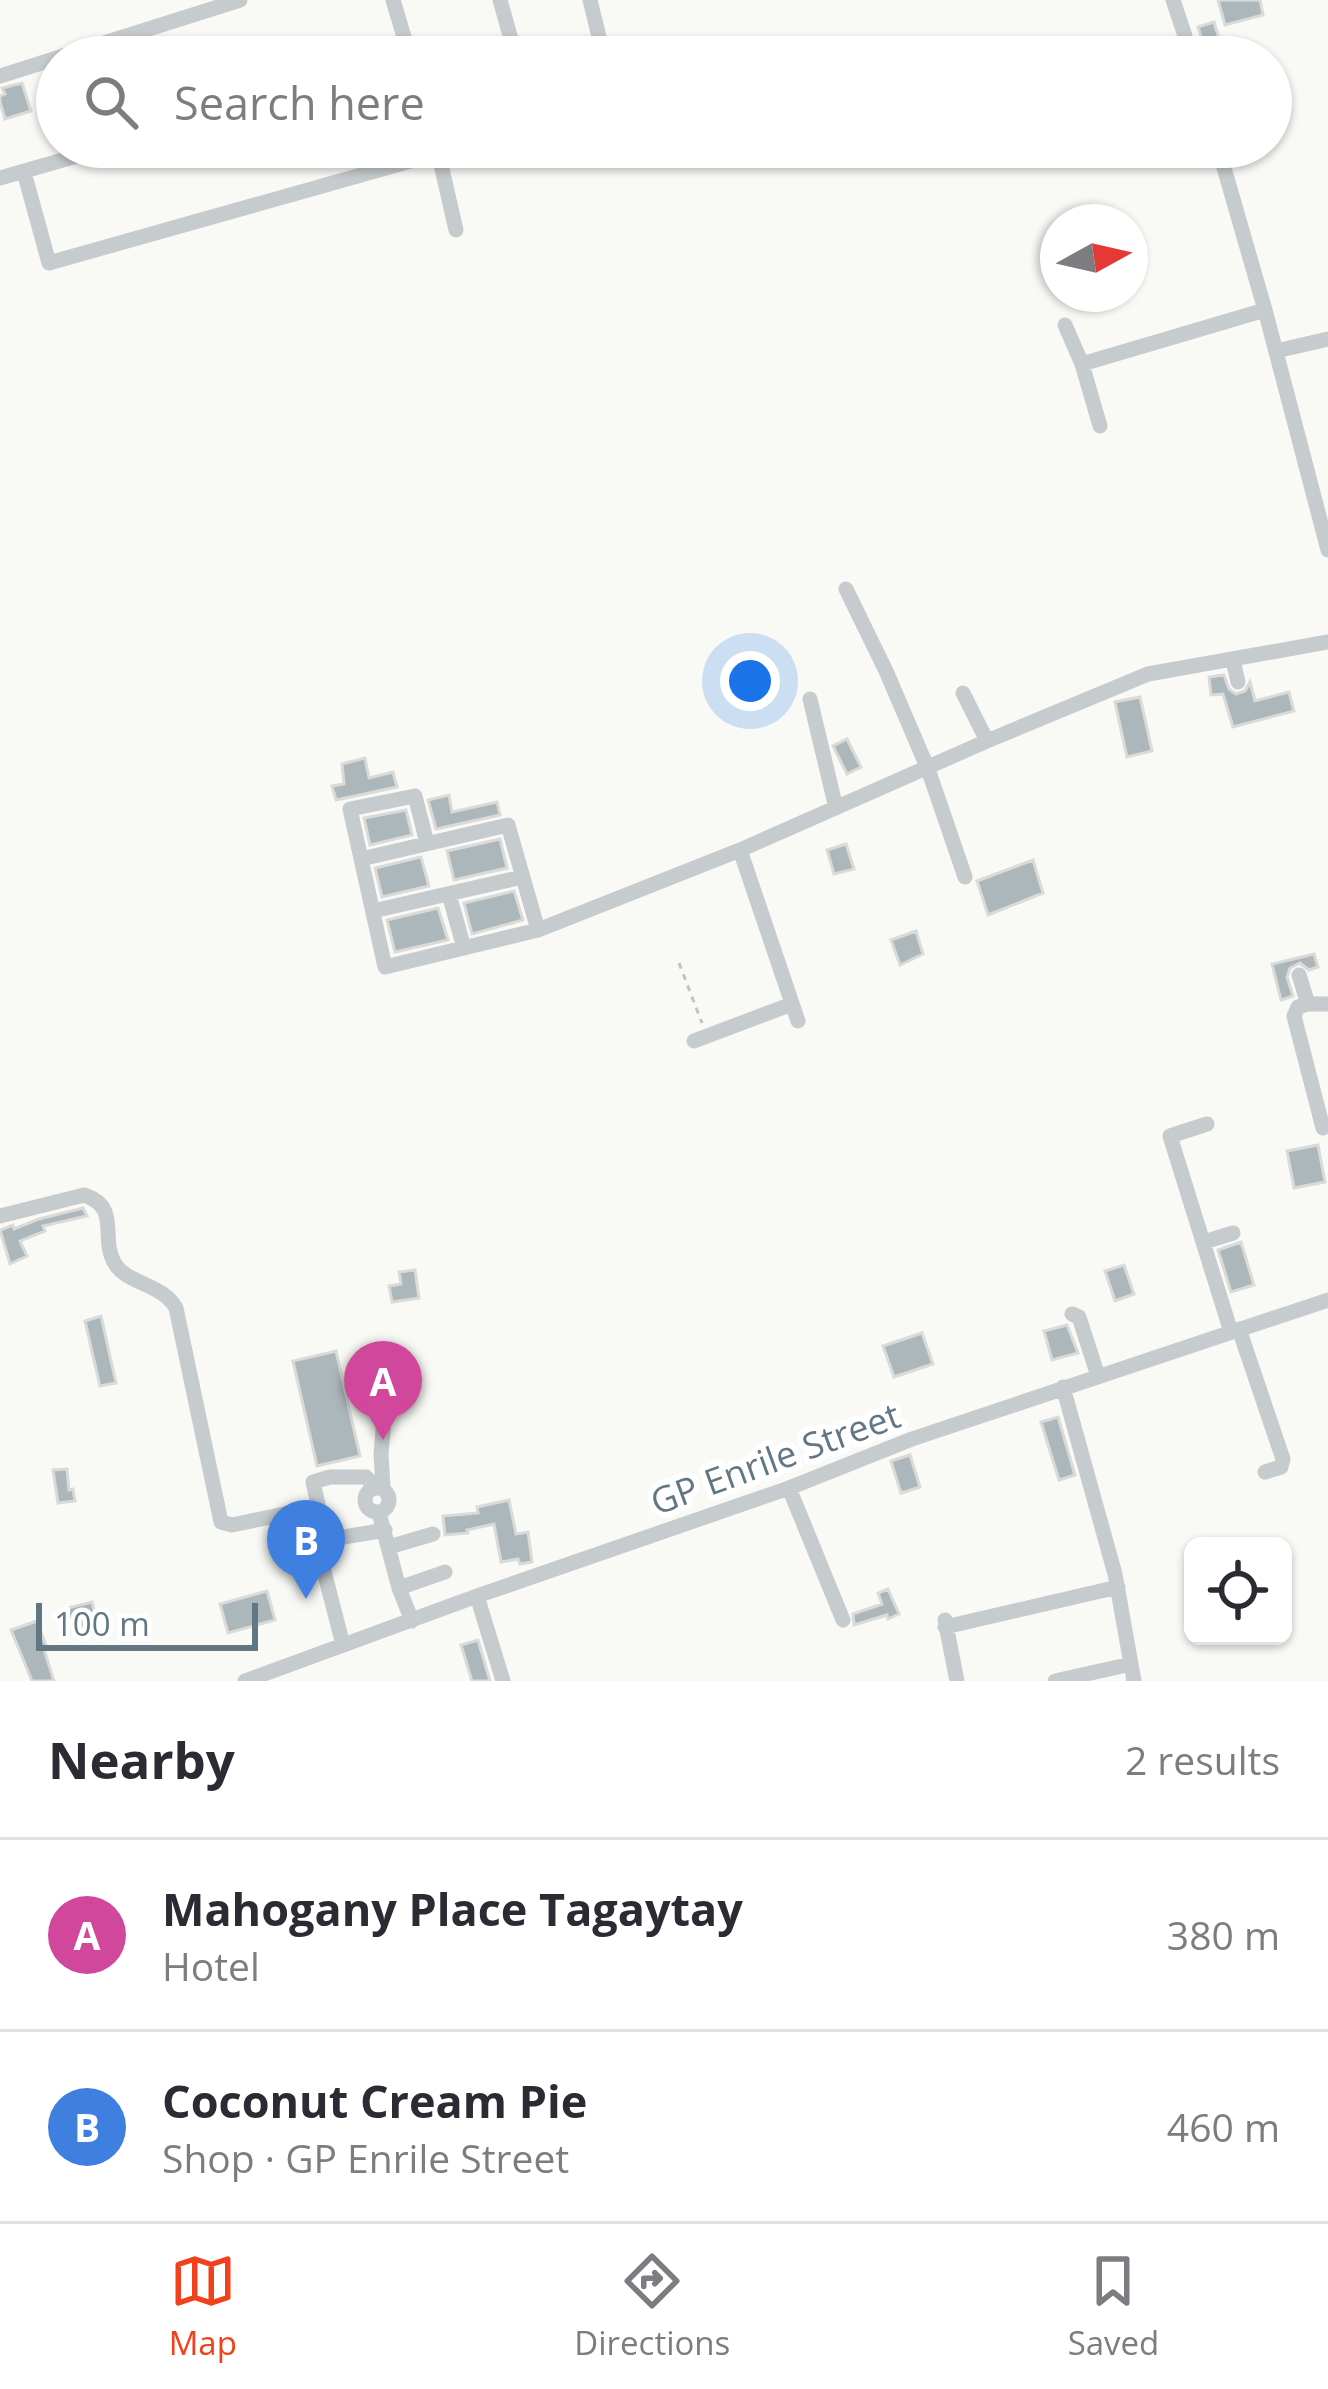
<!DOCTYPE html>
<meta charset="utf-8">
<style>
body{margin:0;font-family:"Open Sans",sans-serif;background:#f7f7f7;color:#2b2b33}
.controls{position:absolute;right:36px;bottom:36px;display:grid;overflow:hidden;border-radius:18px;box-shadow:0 3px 9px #0004}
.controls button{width:108px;height:108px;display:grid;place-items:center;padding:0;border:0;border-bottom:3px solid #e1e1e2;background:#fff;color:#2b2b33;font:60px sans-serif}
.compass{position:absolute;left:1040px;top:204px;width:108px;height:108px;border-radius:50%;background:#fff;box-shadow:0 3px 9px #0004;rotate:82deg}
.scale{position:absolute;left:36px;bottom:30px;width:222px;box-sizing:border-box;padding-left:12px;border:6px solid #617784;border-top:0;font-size:33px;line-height:42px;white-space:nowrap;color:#617784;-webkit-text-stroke:9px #fff;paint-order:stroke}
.you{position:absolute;left:750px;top:681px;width:42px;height:42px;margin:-30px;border:9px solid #fff;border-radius:50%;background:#1a73e8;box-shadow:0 0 0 18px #1a73e833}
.badge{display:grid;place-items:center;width:78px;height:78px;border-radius:50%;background:#f3401c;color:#fff;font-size:39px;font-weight:700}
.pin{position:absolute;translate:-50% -99px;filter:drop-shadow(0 3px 6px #0008)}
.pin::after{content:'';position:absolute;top:63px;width:42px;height:36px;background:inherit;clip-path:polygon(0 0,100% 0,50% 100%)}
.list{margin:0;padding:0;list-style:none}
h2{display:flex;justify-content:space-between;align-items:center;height:156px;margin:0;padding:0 48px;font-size:51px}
h2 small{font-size:39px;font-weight:400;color:#7c7c81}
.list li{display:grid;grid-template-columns:78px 1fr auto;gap:36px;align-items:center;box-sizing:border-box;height:192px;padding:0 48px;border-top:3px solid #e1e1e2}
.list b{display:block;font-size:45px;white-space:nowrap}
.list p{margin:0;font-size:39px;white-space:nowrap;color:#7c7c81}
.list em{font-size:39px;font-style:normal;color:#7c7c81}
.icon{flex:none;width:66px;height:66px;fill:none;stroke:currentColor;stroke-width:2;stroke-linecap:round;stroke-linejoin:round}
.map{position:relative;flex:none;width:1328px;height:1681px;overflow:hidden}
.search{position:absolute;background:#fff;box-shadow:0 3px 9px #0004;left:36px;right:36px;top:36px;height:132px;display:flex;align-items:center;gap:30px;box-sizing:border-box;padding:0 42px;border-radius:66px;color:#7c7c81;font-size:45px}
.sheet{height:540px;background:#fff}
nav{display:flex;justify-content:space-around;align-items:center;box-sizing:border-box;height:168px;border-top:3px solid #e1e1e2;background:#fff;font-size:33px;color:#7c7c81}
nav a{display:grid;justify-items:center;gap:6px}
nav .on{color:#f3401c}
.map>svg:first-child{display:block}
.building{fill:#acb7bc;stroke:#dadad8;stroke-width:3}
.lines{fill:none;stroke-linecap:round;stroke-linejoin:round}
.path{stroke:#c1c4c6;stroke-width:3;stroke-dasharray:6 6;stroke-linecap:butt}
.minor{stroke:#c6cbce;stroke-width:15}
.labels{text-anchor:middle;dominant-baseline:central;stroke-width:12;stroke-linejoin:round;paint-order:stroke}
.street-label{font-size:36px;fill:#617784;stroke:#fff}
</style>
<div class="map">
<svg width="1328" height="1681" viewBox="0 0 1328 1681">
<rect width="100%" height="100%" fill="#f9f9f6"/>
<!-- building -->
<path class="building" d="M1218,0H1260L1263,15L1225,25Z
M1214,22L1223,52L1208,57L1198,27Z
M22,83L31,111L5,119L0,102V96L5,94L2,88Z
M1224,675L1229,689L1236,694L1245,691L1250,682L1255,701L1289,692L1294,711L1233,727L1223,694L1211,695L1209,677Z
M1140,697L1152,751L1127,757L1115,702Z
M847,739L861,767L847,774L833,746Z
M365,758L369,778L393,772L397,787L336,800L332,786L344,784L342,764Z
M449,795L452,812L497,802L500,815L436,829L428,800Z
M406,810L412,835L370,845L364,818Z
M500,839L507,868L454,880L447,851Z
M846,844L854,869L834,874L827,850Z
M421,857L429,886L382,897L375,868Z
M1033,860L1043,893L988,915L977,881Z
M514,891L523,920L472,934L464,903Z
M438,908L448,940L395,952L387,920Z
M916,931L923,954L900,965L891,940Z
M1314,954L1318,967L1309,970L1300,963L1290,968L1287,977L1293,996L1281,1000L1272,964Z
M1318,1145L1325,1182L1294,1188L1287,1151Z
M83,1208L87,1216L43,1226L45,1231L20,1241L27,1256L10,1264L0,1230L13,1225L14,1229L39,1219Z
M1241,1242L1254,1285L1231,1292L1218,1250Z
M1124,1265L1134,1294L1115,1301L1105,1271Z
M415,1270L419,1298L392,1302L389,1286L401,1284L399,1272Z
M101,1316L116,1383L100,1386L85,1321Z
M1067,1325L1078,1353L1052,1360L1044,1331Z
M922,1333L933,1364L894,1377L883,1346Z
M336,1351L360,1456L317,1466L293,1361Z
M1058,1417L1075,1475L1059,1480L1041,1422Z
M910,1455L920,1487L901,1493L891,1461Z
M67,1469L69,1490L73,1489L75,1501L58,1503L53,1470Z
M509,1500L516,1534L528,1532L532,1562L520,1564L518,1559L501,1562L494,1524L467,1530L468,1533L445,1535L443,1516L478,1513L477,1507Z
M888,1589L899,1614L888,1619L887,1615L854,1625L853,1614L882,1604L878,1593Z
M267,1591L275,1620L228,1633L220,1604Z
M92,1602L98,1625L68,1632L63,1609Z
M37,1621L47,1648L44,1649L54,1681H32L11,1630Z
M478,1640L490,1681H472L461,1645Z"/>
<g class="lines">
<!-- path -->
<path class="path" d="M679,963L702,1023"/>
<!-- minor -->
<path class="minor" d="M393,0L410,57
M500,0L516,57
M590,0L604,57
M1173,0L1192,57
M60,57L240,0
M0,76L57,58
M437,147L456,230
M1218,147L1265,310L1328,550
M24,172L49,263L439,153
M0,178L108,147
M1065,325L1082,364L1100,426
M1276,351L1328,339
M1082,364L1265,310
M846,589L886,671L928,769L965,877
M1233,660L1238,682
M963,693L987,741
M810,699L836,808
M427,843L415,796L350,809L385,967L538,930
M740,850L798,1021
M361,859L508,825L538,930L740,850L987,741L1148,674L1328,642
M449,894L464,948
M373,911L522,877
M1299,975L1308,1004
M694,1041L792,1004
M1207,1124L1170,1136L1231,1332
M1323,1128L1294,1016L1298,1007L1308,1004H1328
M0,1216L84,1195C121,1207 100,1237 114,1262C125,1284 162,1283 176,1308L221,1522L232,1525L294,1512L324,1571L343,1645
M1204,1242L1233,1233
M1072,1314L1079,1317L1098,1376
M1239,1329L1283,1459L1281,1467L1265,1472
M379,1360L385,1408L381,1454L383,1488
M1063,1387L1115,1574L1134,1681
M375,1487L366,1477H330L313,1482L326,1540L385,1530
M365 1500a12 12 0 1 1 24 0a12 12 0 1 1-24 0Z
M789,1488L843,1620
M379,1513L399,1588L412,1621
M389,1547L433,1534
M399,1588L445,1572
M477,1596L503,1681
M945,1620L957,1681
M945,1627L1118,1587
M245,1681L477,1596L789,1488L912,1439L1328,1300
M1055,1681L1131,1664"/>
</g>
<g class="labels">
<!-- street labels -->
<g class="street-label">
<text transform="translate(775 1458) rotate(-20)">GP Enrile Street</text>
</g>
</g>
</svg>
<div class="controls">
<button><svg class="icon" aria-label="locate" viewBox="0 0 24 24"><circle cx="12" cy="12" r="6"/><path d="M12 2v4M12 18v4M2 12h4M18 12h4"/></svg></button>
</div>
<svg class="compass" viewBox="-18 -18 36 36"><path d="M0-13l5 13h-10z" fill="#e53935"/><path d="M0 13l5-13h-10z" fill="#7c7c81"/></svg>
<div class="scale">100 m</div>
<div class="you"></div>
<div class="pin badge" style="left:383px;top:1440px;background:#d1479c">A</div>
<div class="pin badge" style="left:306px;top:1599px;background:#3f7fe0">B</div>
<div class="search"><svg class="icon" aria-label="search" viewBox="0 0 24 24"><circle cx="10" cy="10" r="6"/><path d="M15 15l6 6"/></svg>Search here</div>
</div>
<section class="sheet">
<h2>Nearby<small>2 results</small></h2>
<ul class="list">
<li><span class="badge" style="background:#d1479c">A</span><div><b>Mahogany Place Tagaytay</b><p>Hotel</p></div><em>380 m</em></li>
<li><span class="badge" style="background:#3f7fe0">B</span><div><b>Coconut Cream Pie</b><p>Shop · GP Enrile Street</p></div><em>460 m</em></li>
</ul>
</section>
<nav>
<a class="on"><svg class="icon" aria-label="map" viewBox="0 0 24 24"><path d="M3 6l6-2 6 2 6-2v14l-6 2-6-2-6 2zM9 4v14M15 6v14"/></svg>Map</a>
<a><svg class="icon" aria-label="directions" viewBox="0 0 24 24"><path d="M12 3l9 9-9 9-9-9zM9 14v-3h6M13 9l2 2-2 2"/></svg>Directions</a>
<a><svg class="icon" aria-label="saved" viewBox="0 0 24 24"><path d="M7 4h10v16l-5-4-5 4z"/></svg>Saved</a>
</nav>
